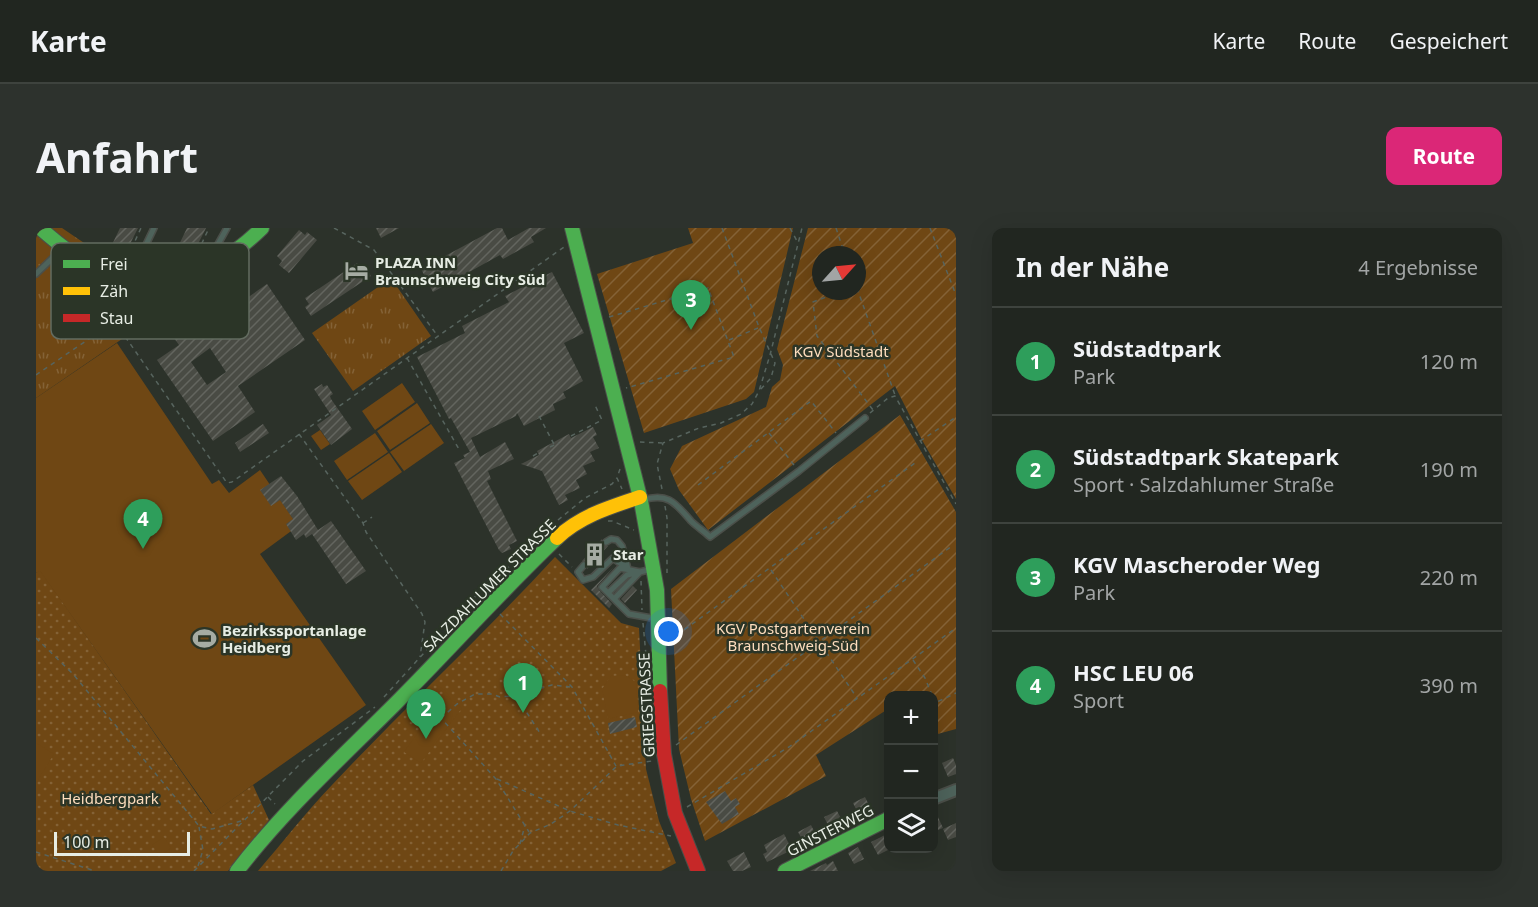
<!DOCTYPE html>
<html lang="de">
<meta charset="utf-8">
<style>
body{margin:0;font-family:"Noto Sans",sans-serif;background:#2d322d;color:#f1f3f6}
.controls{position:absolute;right:18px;bottom:18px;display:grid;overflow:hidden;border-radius:12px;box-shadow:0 6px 24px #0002}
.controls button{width:54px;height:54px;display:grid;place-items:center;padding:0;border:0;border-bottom:2px solid #3e433e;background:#212620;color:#f1f3f6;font:30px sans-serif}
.compass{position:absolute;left:776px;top:18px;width:54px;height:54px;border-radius:50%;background:#212620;box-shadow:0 6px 24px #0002;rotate:63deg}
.scale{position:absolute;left:18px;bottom:15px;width:136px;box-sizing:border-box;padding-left:6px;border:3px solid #e7ede4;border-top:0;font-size:16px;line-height:21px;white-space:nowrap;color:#e7ede4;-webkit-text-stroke:4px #2b3527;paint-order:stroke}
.you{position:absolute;left:633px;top:404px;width:21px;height:21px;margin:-15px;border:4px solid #fff;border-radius:50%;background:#1a73e8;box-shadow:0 0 0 9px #1a73e833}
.badge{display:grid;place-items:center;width:39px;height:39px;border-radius:50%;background:#db2777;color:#fff;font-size:20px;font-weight:700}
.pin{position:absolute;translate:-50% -50px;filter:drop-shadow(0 2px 3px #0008)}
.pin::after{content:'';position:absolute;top:32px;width:21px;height:18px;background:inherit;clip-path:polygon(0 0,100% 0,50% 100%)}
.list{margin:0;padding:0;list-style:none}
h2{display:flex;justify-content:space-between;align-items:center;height:78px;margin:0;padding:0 24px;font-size:26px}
h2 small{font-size:20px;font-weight:400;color:#a2a5a5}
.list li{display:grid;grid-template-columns:39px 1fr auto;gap:18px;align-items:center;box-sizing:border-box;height:108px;padding:0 24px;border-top:2px solid #3e433e}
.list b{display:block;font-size:22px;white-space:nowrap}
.list p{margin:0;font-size:20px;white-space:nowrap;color:#a2a5a5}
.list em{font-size:20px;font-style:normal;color:#a2a5a5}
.icon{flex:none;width:33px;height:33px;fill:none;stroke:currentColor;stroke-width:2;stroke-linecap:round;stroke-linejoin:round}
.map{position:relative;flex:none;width:920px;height:643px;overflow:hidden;border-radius:12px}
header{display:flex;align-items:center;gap:36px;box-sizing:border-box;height:84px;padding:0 30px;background:#212620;border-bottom:2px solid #3e433e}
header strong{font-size:28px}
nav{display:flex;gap:33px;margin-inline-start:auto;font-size:21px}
.intro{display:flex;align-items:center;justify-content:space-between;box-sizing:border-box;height:144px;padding:0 36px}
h1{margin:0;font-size:42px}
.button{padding:15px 27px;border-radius:12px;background:#db2777;color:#fff;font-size:21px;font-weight:700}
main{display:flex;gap:36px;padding:0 36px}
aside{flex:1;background:#212620;border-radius:12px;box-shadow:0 6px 24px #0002}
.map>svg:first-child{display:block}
.grass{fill:url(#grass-tufts)}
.park{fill:url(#park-dots)}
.garden{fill:url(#garden-furrows);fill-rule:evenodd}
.pitch{fill:#6f4714}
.building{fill:url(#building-hatch);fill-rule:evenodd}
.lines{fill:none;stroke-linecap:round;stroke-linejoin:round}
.lane-casing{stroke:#4b4f49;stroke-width:8}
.street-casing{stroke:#4b4f49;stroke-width:14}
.fast-casing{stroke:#4b4f49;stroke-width:16}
.slow-casing{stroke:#4b4f49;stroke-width:16}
.jam-casing{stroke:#4b4f49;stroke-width:16}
.path{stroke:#57645e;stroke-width:1.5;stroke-dasharray:4.5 4.5;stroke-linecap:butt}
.lane{stroke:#4e635b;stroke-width:5}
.street{stroke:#4e635b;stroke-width:10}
.fast{stroke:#4caf50;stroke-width:14}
.slow{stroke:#ffc107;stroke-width:14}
.jam{stroke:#c62828;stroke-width:14}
.labels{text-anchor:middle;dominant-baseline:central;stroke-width:5;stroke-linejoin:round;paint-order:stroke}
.poi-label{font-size:15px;font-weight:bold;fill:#e7ede4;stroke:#2b3527;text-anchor:start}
.park-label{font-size:15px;fill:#feddbd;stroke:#2b3527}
.street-label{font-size:15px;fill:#e7ede4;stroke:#2b3527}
.key{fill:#2b3527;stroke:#636c60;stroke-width:1.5}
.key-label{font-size:16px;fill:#e7ede4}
</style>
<header>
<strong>Karte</strong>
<nav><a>Karte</a><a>Route</a><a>Gespeichert</a></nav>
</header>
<div class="intro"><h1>Anfahrt</h1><a class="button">Route</a></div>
<main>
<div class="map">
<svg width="920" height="643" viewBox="0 0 920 643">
<defs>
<pattern id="grass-tufts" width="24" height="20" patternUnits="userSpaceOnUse" patternTransform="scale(1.5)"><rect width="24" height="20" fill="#6f4714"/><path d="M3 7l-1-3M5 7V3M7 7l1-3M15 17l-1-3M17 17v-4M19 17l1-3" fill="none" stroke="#846236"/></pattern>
<pattern id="park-dots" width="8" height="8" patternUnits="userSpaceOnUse" patternTransform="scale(1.5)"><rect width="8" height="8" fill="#6f4714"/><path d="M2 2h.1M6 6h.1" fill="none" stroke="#846236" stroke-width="1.8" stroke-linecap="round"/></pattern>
<pattern id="garden-furrows" width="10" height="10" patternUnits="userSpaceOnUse" patternTransform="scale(1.5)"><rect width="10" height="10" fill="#6f4714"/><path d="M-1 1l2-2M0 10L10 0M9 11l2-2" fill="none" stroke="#846236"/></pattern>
<pattern id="building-hatch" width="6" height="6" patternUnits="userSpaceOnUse" patternTransform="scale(1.5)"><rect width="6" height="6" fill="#494b44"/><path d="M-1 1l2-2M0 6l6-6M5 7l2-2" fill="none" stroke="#63655f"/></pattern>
</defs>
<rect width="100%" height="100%" fill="#2c322a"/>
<!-- grass -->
<path class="grass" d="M0,0H26L88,42L107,46L120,45L116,74L102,100L0,170Z
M355,50L395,108L317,163L276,105Z"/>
<!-- park -->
<path class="park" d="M519,329L585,395L603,400L610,541L623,593L640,635L625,643H222C247,614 270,584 296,557C369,479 447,407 519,329Z
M4,342L175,586L217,557L233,592L192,643H0V345Z"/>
<!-- garden -->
<path class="garden" d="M652,0H757L718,164L710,171L608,205L561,46L657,15Z
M772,0H920V271L886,212L859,158L672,302L643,262L634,241L646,218L730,179L736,159L744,152L747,137L741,121ZM785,27H821V63H785Z
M864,187L920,284V501L898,507L897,467H852V481L780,527L790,548L669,613L655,571L643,521L635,361Z"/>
<!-- pitch -->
<path class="pitch" d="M81,115L176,256L183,252L193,265L224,242L262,298L224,326L330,477L176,586L4,343L0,345V170Z
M366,155L379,174L339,202L326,183Z
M381,175L394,195L354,222L341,203Z
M395,196L408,215L368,243L354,224Z
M284,202L294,216L285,222L275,208Z
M339,205L352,224L311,252L298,233Z
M353,225L366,244L326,272L312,253Z
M589,447L600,454L602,484L572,491L566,461L575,448Z
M409,467L426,480L385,535L368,524Z
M0,515L18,526L0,555Z
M128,609L135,620L124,628L116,617Z"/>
<!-- building -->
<path class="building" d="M84,0H102L86,32L72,25Z
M151,0H170L155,30L140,23Z
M340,0H363L345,10Z
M461,0H466L472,12L493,0H510L495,9L498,14L467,31L464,27L397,64L385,41Z
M263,2L269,7L271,4L281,12L253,45L243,37L246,33L241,28Z
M321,35L325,41L329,38L335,48L275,88L269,79L273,76L269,70Z
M516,44L548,105L528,115L547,153L527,164L530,170L517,176L519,182L488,198L481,185L480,188L435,210L444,229L469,214L478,231L452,243L455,251L451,253L481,313L473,317L475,321L466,325L463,322L418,235L429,230L427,227L434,224L415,190L413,191L381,129L429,105L426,98L473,74L469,68Z
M231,56L269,112L202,158L219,184L177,213L121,132L143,117L122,88L144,73L164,103ZM174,120L190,144L171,157L155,134Z
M286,156L287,159L291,157L297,166L294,168L295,171L316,201L295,217L281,197L295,187L278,161Z
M227,196L233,205L204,224L199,215Z
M557,199L561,207L557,209L563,220L554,224L559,233L547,238L551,246L540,252L544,260L529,267L532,272L523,277L506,243L485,236L503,227L501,223L533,206L535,210Z
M245,248L261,268L282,302L295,293L330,343L310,356L276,306L270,310L268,306L260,312L250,296L257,291L244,272L235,278L224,262Z
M566,311V317L572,318L551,341L552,335L546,333Z
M578,339L561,358L563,362L576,376L573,380L555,362Z
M597,358L601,362L589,375L585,371Z
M599,489L601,499L574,506L572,495Z
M917,530L920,537V546L912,549L906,535Z
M689,563L695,573L700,570L704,576L699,579L703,586L686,596L670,574Z
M829,569L835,581L823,587L817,575Z
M897,578L907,600L897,604Z
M801,583L807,594L794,601L788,589Z
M920,595V609L912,612L907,601Z
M775,597L781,609L768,615L762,604Z
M748,606L756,622L731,634L727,626L731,624L728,617Z
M849,607L852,615V622L842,627L835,614Z
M822,619L828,631L818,636L812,625Z
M708,624L715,639L706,643H697L691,633Z
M797,633L802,643H774L790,635L791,637Z"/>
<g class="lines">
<defs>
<path id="lane" d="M177,25L191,0
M0,46L26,21
M100,51L105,27L118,0
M607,272C633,264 640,276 655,293C661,299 668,303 674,309L763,243L829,190
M548,337L542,344L547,352L557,349L577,330L592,341L586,318L581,312L575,311L570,314
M616,341L604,344L578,371L593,386L621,391
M572,365L566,359L584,340L604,344L591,347L572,365L578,371"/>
<path id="street" d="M897,571L920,562"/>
<path id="fast" d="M4,0C21,15 39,30 60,40C122,70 180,45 226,0
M536,0L605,273L621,362L624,463
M201,643C248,582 304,531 358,477C413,422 464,364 521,310
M749,643L852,591"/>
<path id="slow" d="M521,310C544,288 574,279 604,269"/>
<path id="jam" d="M624,463L628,526L639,585L662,643"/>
</defs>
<!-- lane casing -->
<use href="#lane" class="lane-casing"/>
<!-- street casing -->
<use href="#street" class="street-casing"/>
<!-- fast casing -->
<use href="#fast" class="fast-casing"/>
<!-- slow casing -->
<use href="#slow" class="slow-casing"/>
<!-- jam casing -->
<use href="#jam" class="jam-casing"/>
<!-- path -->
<path class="path" d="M298,0L338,22L401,107
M686,0L723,99L739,135L735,150L723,163
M754,0L762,15
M800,0L809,27
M894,0L920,67
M158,32L173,0
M88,37L105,0
M821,60L859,167
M806,63L777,74L781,108L837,182
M573,89L672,60L698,129L590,160
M79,94L191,255L196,254L528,19
M693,112L722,100
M371,130L424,223
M0,147L107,74L109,66
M834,185L852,170L859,168L920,276
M503,188L519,218
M733,205L758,237
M263,206L327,295L330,304L386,386L389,394L384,429
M535,208L566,192L558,175
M884,213L920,189
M604,214L626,215
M514,219L523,215
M497,228L502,225
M584,241L581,250L586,261
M662,257L775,173L800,205
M626,261L621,236L627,215L663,200L685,195L705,186L716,176L723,163L734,127L766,0
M629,278L631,290V345
M522,292L549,270L576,256L581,250
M572,293H576L598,302
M327,295L336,289
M523,326L536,339
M735,342L821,470
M605,353L606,382
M464,386L536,459L580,538
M607,395L611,438
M0,410L37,446L163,598L176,601L205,593
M634,412L879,235
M877,432L889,450L896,467
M385,468L460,551L493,604
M484,468L491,485L504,505
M348,469L456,350L473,339
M897,470L899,475L920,465
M405,490L421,476L439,466H456L464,469L476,468L516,457L534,459
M640,517L916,318
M461,551L534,583L582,597L635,608
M232,569L239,576
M651,579L753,519L920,400
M484,616L489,597
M0,624L59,643
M162,638L167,622L163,599
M158,643L267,533L339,479
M465,643L477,623L494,605L515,596L534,583L581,538L616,533"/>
<!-- lane -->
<use href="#lane" class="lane"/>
<!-- street -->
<use href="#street" class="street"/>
<!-- fast -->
<use href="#fast" class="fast"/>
<!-- slow -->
<use href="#slow" class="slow"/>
<!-- jam -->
<use href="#jam" class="jam"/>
</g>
<!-- icons -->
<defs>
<symbol id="hotel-bare" viewBox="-9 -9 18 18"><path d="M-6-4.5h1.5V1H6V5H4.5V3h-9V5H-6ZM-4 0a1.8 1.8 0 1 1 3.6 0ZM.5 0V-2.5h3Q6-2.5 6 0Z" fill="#a6aca3" stroke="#2b3527" stroke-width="2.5" paint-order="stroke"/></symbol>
<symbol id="building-bare" viewBox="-9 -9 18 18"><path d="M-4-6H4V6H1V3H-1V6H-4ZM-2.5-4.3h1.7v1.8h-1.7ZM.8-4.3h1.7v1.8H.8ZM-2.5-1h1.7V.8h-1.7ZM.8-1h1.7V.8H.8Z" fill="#a6aca3" stroke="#2b3527" stroke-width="2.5" paint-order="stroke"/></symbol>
<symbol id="stadium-bare" viewBox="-9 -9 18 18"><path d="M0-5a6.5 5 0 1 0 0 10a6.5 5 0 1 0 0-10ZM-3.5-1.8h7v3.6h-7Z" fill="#a6aca3" stroke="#2b3527" stroke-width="2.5" paint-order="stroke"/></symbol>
</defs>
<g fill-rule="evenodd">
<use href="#hotel-bare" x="304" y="26" width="33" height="33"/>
<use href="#building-bare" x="542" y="310" width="33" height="33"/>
<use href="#stadium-bare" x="152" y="394" width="33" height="33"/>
</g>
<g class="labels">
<!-- poi labels -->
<g class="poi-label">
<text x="339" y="34">PLAZA INN<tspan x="339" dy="17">Braunschweig City Süd</tspan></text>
<text x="577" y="326">Star</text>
<text x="186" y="402">Bezirkssportanlage<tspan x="186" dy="17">Heidberg</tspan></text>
</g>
<!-- park labels -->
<g class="park-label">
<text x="805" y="123">KGV Südstadt</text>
<text x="757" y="400">KGV Postgartenverein<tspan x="757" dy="17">Braunschweig-Süd</tspan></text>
<text x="74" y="570">Heidbergpark</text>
</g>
<!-- street labels -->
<g class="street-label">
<text transform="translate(453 357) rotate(-45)">SALZDAHLUMER STRASSE</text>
<text transform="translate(610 477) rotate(-93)">GRIEGSTRASSE</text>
<text transform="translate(794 602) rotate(-27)">GINSTERWEG</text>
</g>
</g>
<!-- legend -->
<rect x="15" y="15" width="198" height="96" rx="9" class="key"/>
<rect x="27" y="32" width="27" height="8" fill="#4caf50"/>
<rect x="27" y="59" width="27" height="8" fill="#ffc107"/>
<rect x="27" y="86" width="27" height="8" fill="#c62828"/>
<g class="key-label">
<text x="64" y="42">Frei</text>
<text x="64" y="69">Zäh</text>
<text x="64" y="96">Stau</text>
</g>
</svg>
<div class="controls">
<button>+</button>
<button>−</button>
<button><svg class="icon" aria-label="layers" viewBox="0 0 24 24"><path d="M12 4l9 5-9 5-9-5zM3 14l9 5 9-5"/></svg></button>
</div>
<svg class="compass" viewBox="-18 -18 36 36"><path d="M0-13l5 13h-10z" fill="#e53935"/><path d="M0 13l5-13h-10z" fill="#a2a5a5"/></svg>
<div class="scale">100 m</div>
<div class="you"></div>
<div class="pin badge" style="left:487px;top:485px;background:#2e9e5b">1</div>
<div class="pin badge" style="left:390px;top:511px;background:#2e9e5b">2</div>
<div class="pin badge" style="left:655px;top:102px;background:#2e9e5b">3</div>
<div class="pin badge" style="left:107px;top:321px;background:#2e9e5b">4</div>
</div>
<aside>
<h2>In der Nähe<small>4 Ergebnisse</small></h2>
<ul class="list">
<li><span class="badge" style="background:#2e9e5b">1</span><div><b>Südstadtpark</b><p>Park</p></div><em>120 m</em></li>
<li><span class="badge" style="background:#2e9e5b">2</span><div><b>Südstadtpark Skatepark</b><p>Sport · Salzdahlumer Straße</p></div><em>190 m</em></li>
<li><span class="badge" style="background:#2e9e5b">3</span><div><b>KGV Mascheroder Weg</b><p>Park</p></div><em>220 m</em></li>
<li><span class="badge" style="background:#2e9e5b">4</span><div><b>HSC LEU 06</b><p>Sport</p></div><em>390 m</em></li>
</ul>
</aside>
</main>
